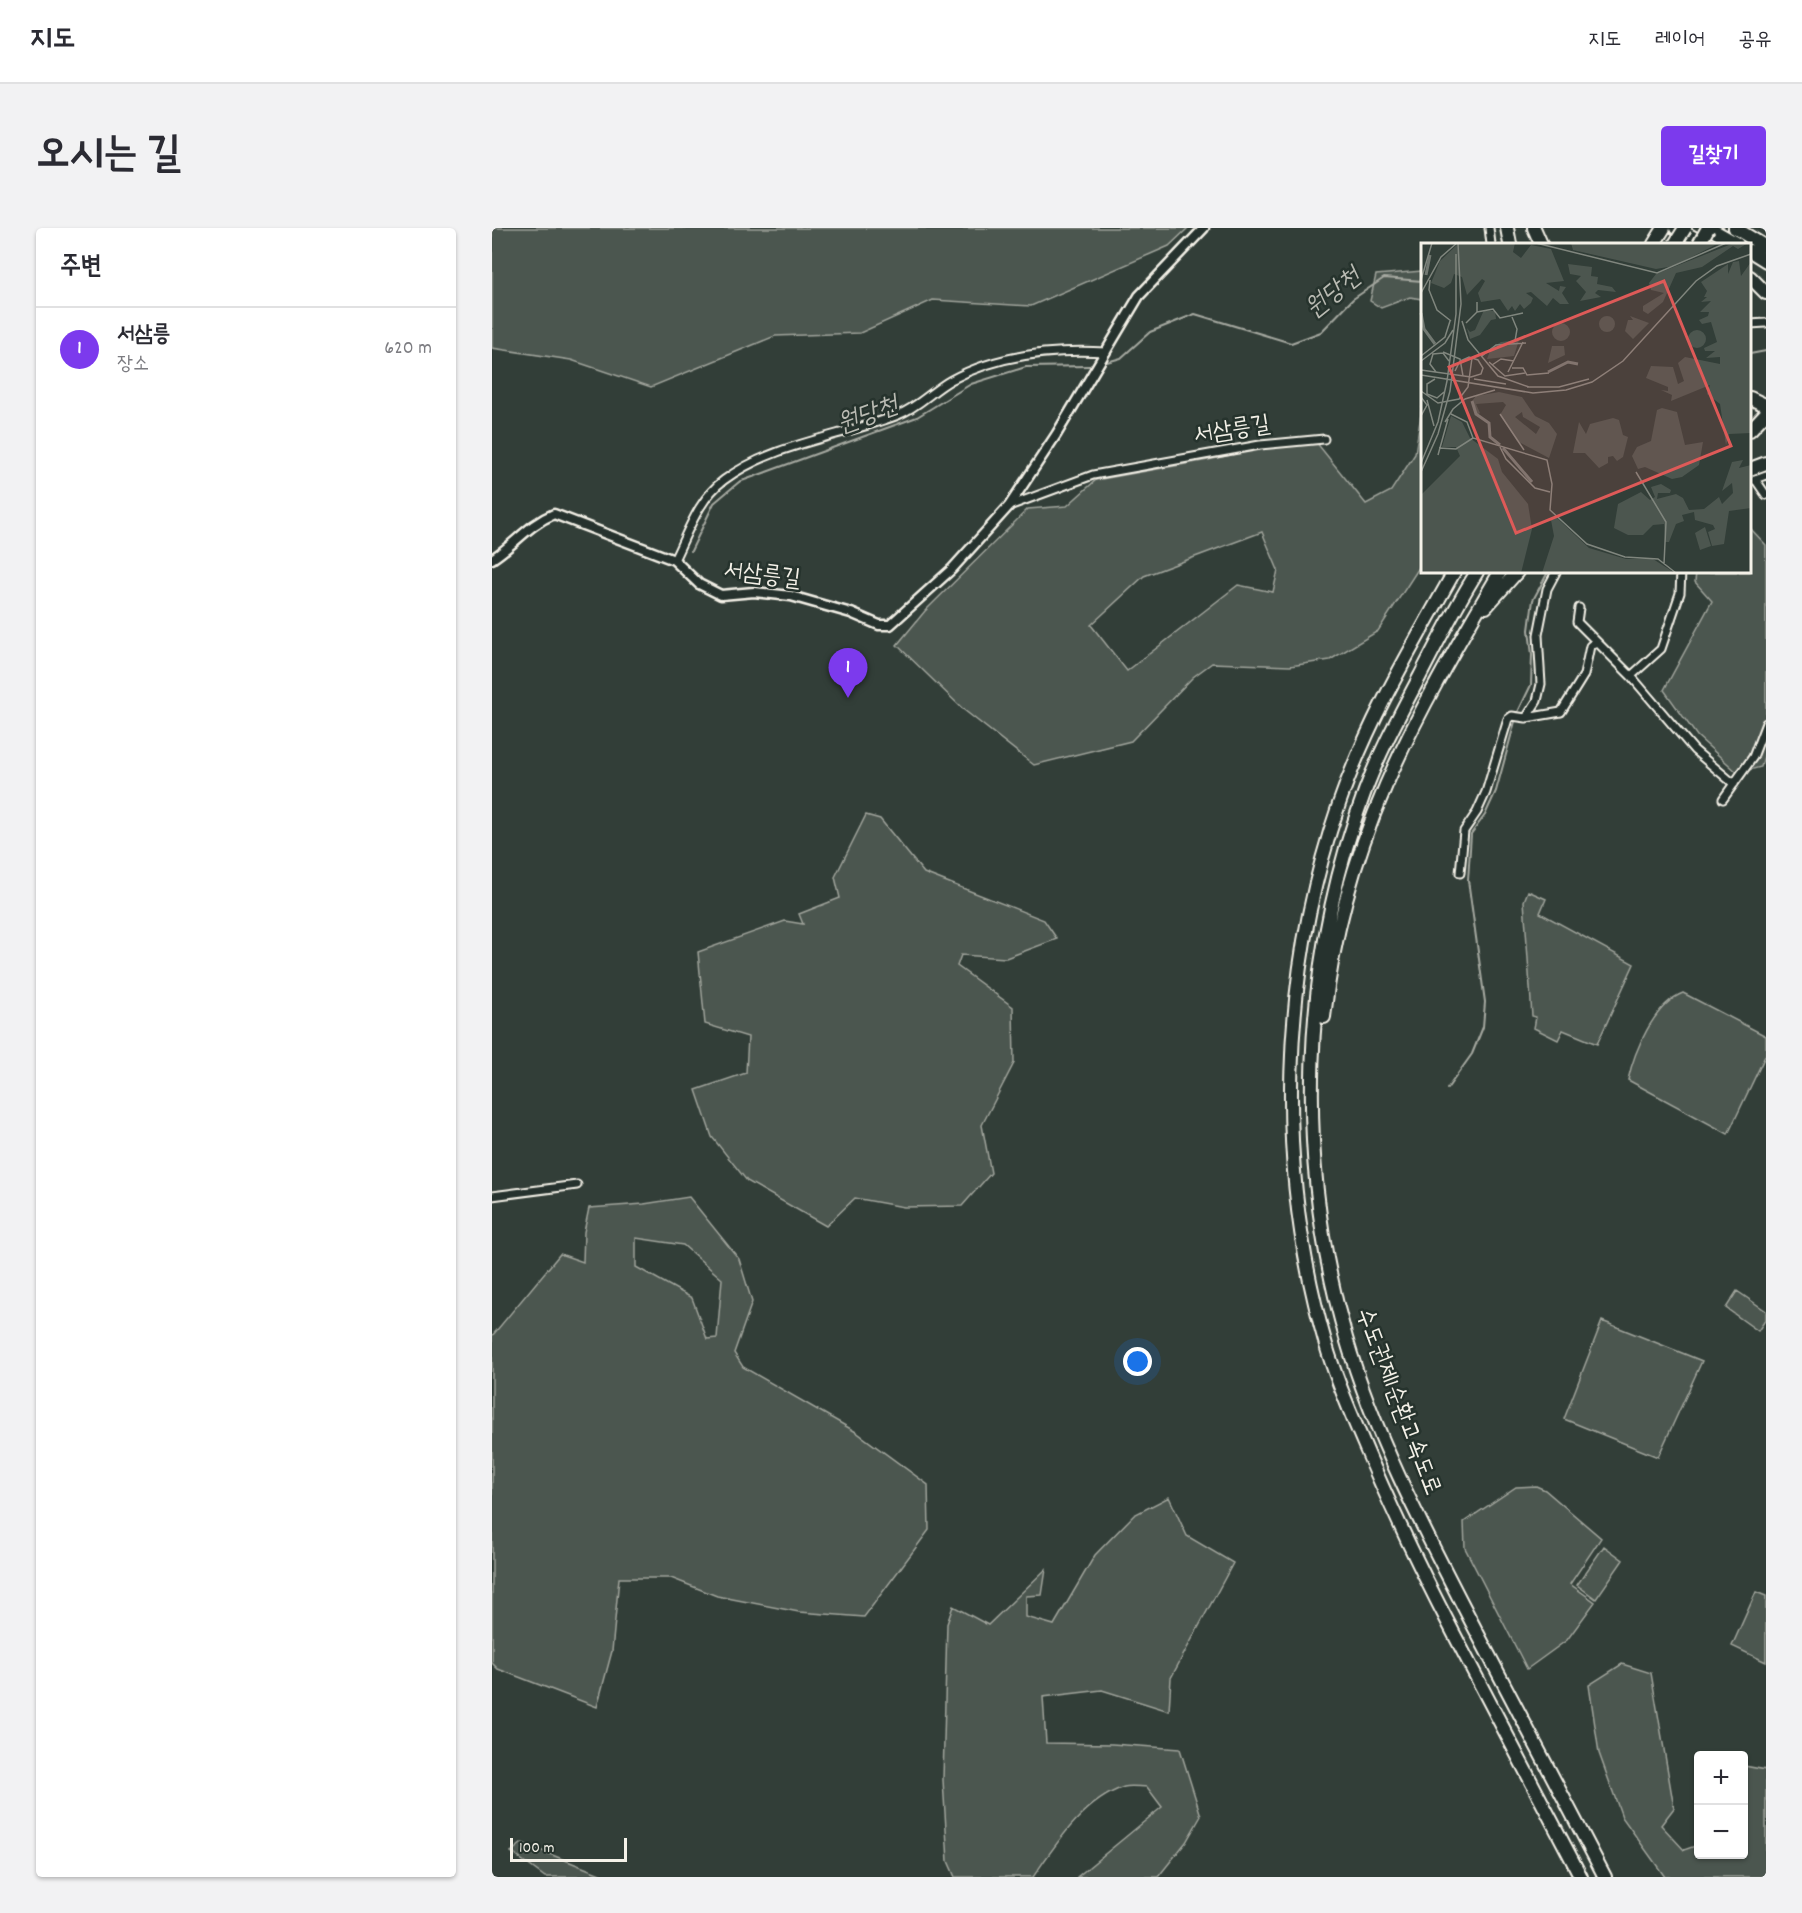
<!DOCTYPE html>
<html lang="ko">
<meta charset="utf-8">
<style>
body{margin:0;font-family:Dekko,"Poor Story",sans-serif;background:#f2f2f3;color:#2b2b33}
.controls{position:absolute;right:18px;bottom:18px;display:grid;overflow:hidden;border-radius:6px;box-shadow:0 2px 4px #0004}
.controls button{width:54px;height:54px;display:grid;place-items:center;padding:0;border:0;border-bottom:2px solid #e1e1e2;background:#fff;color:#2b2b33;font:30px sans-serif}
.scale{position:absolute;left:18px;bottom:15px;width:117px;box-sizing:border-box;padding-left:6px;border:3px solid #f4f1e8;border-top:0;font-size:16px;line-height:21px;white-space:nowrap;color:#f4f1e8;-webkit-text-stroke:4px #26332d;paint-order:stroke}
.you{position:absolute;left:646px;top:1134px;width:21px;height:21px;margin:-15px;border:4px solid #fff;border-radius:50%;background:#1a73e8;box-shadow:0 0 0 9px #1a73e833}
.badge{display:grid;place-items:center;width:39px;height:39px;border-radius:50%;background:#7c3aed;color:#fff;font-size:20px;font-weight:700}
.pin{position:absolute;translate:-50% -50px;filter:drop-shadow(0 2px 3px #0008)}
.pin::after{content:'';position:absolute;top:32px;width:21px;height:18px;background:inherit;clip-path:polygon(0 0,100% 0,50% 100%)}
.list{margin:0;padding:0;list-style:none}
h2{display:flex;justify-content:space-between;align-items:center;height:78px;margin:0;padding:0 24px;font-size:26px}
h2 small{font-size:20px;font-weight:400;color:#7c7c81}
.list li{display:grid;grid-template-columns:39px 1fr auto;gap:18px;align-items:center;box-sizing:border-box;height:84px;padding:0 24px;border-top:2px solid #e1e1e2}
.list b{display:block;font-size:22px;white-space:nowrap}
.list p{margin:0;font-size:20px;white-space:nowrap;color:#7c7c81}
.list em{font-size:20px;font-style:normal;color:#7c7c81}
.map{position:relative;flex:none;width:1274px;height:1649px;overflow:hidden;border-radius:6px}
header{display:flex;align-items:center;gap:36px;box-sizing:border-box;height:84px;padding:0 30px;background:#fff;border-bottom:2px solid #e1e1e2}
header strong{font-size:28px}
nav{display:flex;gap:33px;margin-inline-start:auto;font-size:21px}
.intro{display:flex;align-items:center;justify-content:space-between;box-sizing:border-box;height:144px;padding:0 36px}
h1{margin:0;font-size:42px}
.button{padding:15px 27px;border-radius:6px;background:#7c3aed;color:#fff;font-size:21px;font-weight:700}
main{display:flex;gap:36px;padding:0 36px}
aside{flex:1;background:#fff;border-radius:6px;box-shadow:0 2px 4px #0004}
.map>svg:first-child{display:block}
.green{fill:#4c564f;stroke:#a0a49c;stroke-width:1.5;fill-rule:evenodd}
.lines{fill:none;stroke-linecap:round;stroke-linejoin:round}
.stream{stroke:#a6a9a1;stroke-width:2}
.minor-casing{stroke:#f4f1e8;stroke-width:11}
.tertiary-casing{stroke:#f4f1e8;stroke-width:13}
.motorway-casing{stroke:#f4f1e8;stroke-width:16}
.minor{stroke:#26332d;stroke-width:7}
.tertiary{stroke:#26332d;stroke-width:8}
.motorway{stroke:#26332d;stroke-width:12}
.motorway-bridge-casing{stroke:#f4f1e8;stroke-width:16;stroke-linecap:butt}
.motorway-bridge{stroke:#26332d;stroke-width:12}
.labels{text-anchor:middle;dominant-baseline:central;stroke-width:5;stroke-linejoin:round;paint-order:stroke}
.street-label{font-size:24px;fill:#f4f1e8;stroke:#26332d}
.water-label{font-size:26px;font-style:italic;fill:#babbb3;stroke:#26332d}
.inset-river{fill:none;stroke:#727972;stroke-width:3}
.inset-road{fill:none;stroke:#80867e;stroke-width:1.5}
.view{fill:#de5a58;fill-opacity:0.15;stroke:#de5a58;stroke-width:3}
.inset-edge{fill:none;stroke:#f4f1e8;stroke-width:3}
</style>
<header>
<strong>지도</strong>
<nav><a>지도</a><a>레이어</a><a>공유</a></nav>
</header>
<div class="intro"><h1>오시는 길</h1><a class="button">길찾기</a></div>
<main>
<aside>
<h2>주변<small></small></h2>
<ul class="list">
<li><span class="badge">1</span><div><b>서삼릉</b><p>장소</p></div><em>620 m</em></li>
</ul>
</aside>
<div class="map">
<svg width="1274" height="1649" viewBox="0 0 1274 1649">
<rect width="100%" height="100%" fill="#323e38"/>
<filter id="ink" filterUnits="userSpaceOnUse"><feTurbulence type="fractalNoise" baseFrequency=".0167" numOctaves="2"/><feDisplacementMap in="SourceGraphic" scale="12" xChannelSelector="R" yChannelSelector="G"/><feConvolveMatrix kernelMatrix="1 2 1 2 8 2 1 2 1" color-interpolation-filters="sRGB"/></filter>
<g filter="url(#ink)">
<!-- green -->
<path class="green" d="M0,0H696L677,18L539,78L441,72L368,105L283,108L159,159L79,132L0,120Z
M930,43V71L918,69L889,80L878,73L884,47Z
M930,179V335L886,403L838,432L798,438L720,435L701,449L639,513L542,537L472,482L405,417L433,383L536,281L575,278L604,252L716,232L820,209L874,276L899,263L923,226ZM770,304L786,342L781,364L746,357L635,443L599,397L652,348Z
M1258,300L1274,317V521L1269,539L1246,545L1205,508L1172,462L1220,373L1203,354L1204,344H1258Z
M374,587L388,591L432,645L552,692L565,711L514,730L469,727L465,738L521,779L522,835L490,897L499,945L470,978L412,979L363,970L334,998L255,953L220,909L204,862L254,845L256,809L213,796L206,724L293,693L311,696L307,686L348,670L343,649Z
M1036,663L1054,671L1048,685L1142,736L1105,816L1071,802L1066,812L1042,800L1044,789L1040,788L1032,673Z
M1191,765L1274,808V826L1236,906L1136,852C1142,824 1162,776 1191,765Z
M197,969L247,1031L260,1074L242,1125L251,1139L364,1204L436,1257L437,1302L372,1389L307,1384L225,1368L179,1350H127L120,1423L105,1479L6,1441L0,1435V1108L68,1026L91,1034L92,1004L97,980L152,976ZM144,1010L191,1017L230,1051L225,1110L215,1111L200,1070L144,1039Z
M1245,1063L1274,1083V1091L1266,1103L1234,1080Z
M1110,1093L1210,1133L1166,1229L1072,1191Z
M1044,1258L1053,1262L1109,1310L1078,1356L1103,1374L1075,1412L1035,1441L973,1320L972,1294L1024,1259Z
M677,1269L695,1308L741,1335L679,1450L677,1483L610,1462L551,1469L554,1515L620,1516L688,1521L709,1588L694,1614L666,1649H585L670,1579L655,1559C648,1559 639,1557 632,1559C591,1573 564,1616 541,1649H463L456,1633L451,1552L455,1396L461,1378L496,1397L554,1341L550,1367L534,1368V1389L562,1397L603,1327L642,1287Z
M1112,1318L1131,1332L1104,1371L1085,1357Z
M1264,1364L1274,1368V1434L1240,1418Z
M1130,1436L1159,1445L1182,1580L1169,1597L1192,1622L1206,1617V1626H1252V1538L1274,1542V1649H1173L1130,1589L1107,1525L1097,1457Z
M30,1615L108,1646L112,1649H53L19,1624Z"/>
<g class="lines">
<!-- stream -->
<path class="stream" d="M1258,126L1274,123
M615,134L629,130L658,104L703,86L799,115L829,104L861,71L892,50L930,53
M199,323L222,275L247,254L425,189L479,156L534,139L598,138
M955,861L980,826L991,799L993,774L976,652L979,606L993,587L1004,563L1025,486L1039,457L1040,427L1037,402L1041,372L1056,344"/>
<defs>
<path id="minor" d="M997,0L999,16
M1258,96L1274,95
M1263,251L1274,267
M1258,253L1274,247
M517,278L601,247L768,217L832,211
M182,332C195,306 207,270 232,252C282,215 349,209 406,187C426,179 441,162 459,152C505,127 562,121 614,124
M1087,380L1085,394L1139,448L1202,522L1242,556
M1139,448L1169,421L1188,365L1189,344
M1034,490L1045,473L1049,456L1046,407L1055,361L1064,344
M1231,571L1261,529L1274,495
M968,645L972,603L985,584L994,564L1016,491L1020,488L1034,490L1069,484L1092,447L1098,418L1103,414
M0,968L85,957"/>
<path id="tertiary" d="M0,331C22,317 37,296 62,286L182,332L207,356L229,367L262,364L299,368L359,385L387,397H398L460,341L517,278L564,207L647,68L712,0"/>
<path id="motorway" d="M1015,0L1018,16
M1042,0L1049,16
M1184,0L1213,16
M1217,0L1245,16
M1243,0L1274,19
M1162,16L1172,0
M1258,23L1274,33
M1258,49L1274,65
M1258,170L1273,177
M1258,202L1274,185
M1258,241L1274,235
M962,344C920,419 875,494 847,576C788,748 783,942 834,1117C843,1148 856,1179 869,1209C897,1276 928,1341 962,1406C1004,1487 1047,1568 1089,1649
M985,344C964,377 946,413 928,448C908,486 888,523 873,563C809,734 803,934 854,1110C883,1209 932,1302 979,1393C1024,1478 1068,1564 1113,1649
M994,379L1025,344
M832,789C851,614 920,493 1008,344"/>
</defs>
<!-- minor casing -->
<use href="#minor" class="minor-casing"/>
<!-- tertiary casing -->
<use href="#tertiary" class="tertiary-casing"/>
<!-- motorway casing -->
<use href="#motorway" class="motorway-casing"/>
<!-- minor -->
<use href="#minor" class="minor"/>
<!-- tertiary -->
<use href="#tertiary" class="tertiary"/>
<!-- motorway -->
<use href="#motorway" class="motorway"/>
<defs>
<path id="motorway-bridge" d="M1183,16L1193,0
M1207,16L1216,0"/>
</defs>
<!-- motorway-bridge casing -->
<use href="#motorway-bridge" class="motorway-bridge-casing"/>
<!-- motorway-bridge -->
<use href="#motorway-bridge" class="motorway-bridge"/>
</g>
</g>
<g class="labels">
<!-- street labels -->
<g class="street-label">
<text transform="translate(740 203) rotate(-9)">서삼릉길</text>
<text transform="translate(270 348) rotate(7)">서삼릉길</text>
<text transform="translate(905 1174) rotate(69)">수도권제1순환고속도로</text>
</g>
<!-- water labels -->
<g class="water-label">
<text transform="translate(842 66) rotate(-39)">원당천</text>
<text transform="translate(376 188) rotate(-20)">원당천</text>
</g>
</g>
<!-- overview -->
<g transform="translate(929 15)">
<rect width="330" height="330" fill="#323e38"/>
<path d="M38,0H94L92,9L100,15L110,2L130,6L143,38L125,40L138,48L139,43L145,44L141,50L148,61H139L132,55L126,63L110,49L105,50L112,55L110,60L103,66L99,61L94,68L91,63L87,68L79,56L60,59L57,50L64,38L61,36L46,52L41,34L33,31L30,40L23,45L10,40L19,18ZM150,0H298L253,23L235,26L152,7ZM313,0H327L317,6L312,3L281,24L255,30L242,59L227,71L222,68V63L243,50L230,47L228,40L235,31ZM318,18L320,33L330,19V190L308,191L305,202L299,161L286,151L289,142L250,158L251,152L240,147L247,148V144L225,135L230,123L252,124L257,141L263,138L257,120L264,114L299,121V114L285,115L294,108H284L283,105L296,99L290,79L281,81L278,77L287,73L288,69H279L290,58L280,59L286,54H283L286,48L280,39L307,21V31L312,19ZM147,21L171,24L170,33L177,34L176,41L191,44L195,49L177,47L174,50L180,54L159,58L165,49L155,38L160,33L149,31ZM63,67L74,68L75,76L70,77L59,92L49,96L46,85L49,89L54,87ZM178 81a8 8 0 1 1 16 0a8 8 0 1 1-16 0ZM209,73L228,80L212,96L204,88L207,77H212ZM131 89a9 9 0 1 1 18 0a9 9 0 1 1-18 0ZM267 96a9 9 0 1 1 18 0a9 9 0 1 1-18 0ZM98,97L93,113L66,116L70,105L80,99ZM131,103H143L144,112L127,120ZM78,149L101,154L114,173L128,180L136,191L128,215L96,198L79,172L85,162L82,159L55,161L59,170L55,173L51,158L55,153ZM101,169L102,174L119,184L115,191L94,174ZM241,165L256,169L264,202L282,199L278,222L261,234L251,236L224,224L217,226L211,213L216,204L230,198L236,167ZM30,173L41,179L49,195L77,216L81,229L107,261L111,286L100,330H0V252L39,213L35,204H21ZM192,175L198,177L202,192L207,194L202,214L196,218L192,213L187,214V220L178,225L164,210H152L158,179L165,191L169,181ZM322,217L318,225L330,222V265L308,268L303,301L291,303L287,289L294,286L292,282L274,277L273,269L261,272L263,278L255,281L248,299H244L243,281L232,282L222,292H207L193,285L197,261L220,249L229,257L234,254L230,244L240,241L250,247L249,250H237L236,256L255,251L262,255L268,267L283,266L298,254L301,261L312,250L311,240L301,248L311,219ZM136,275L168,305L205,316H232L254,330H121L133,293L130,277ZM284,284L290,303L279,307L274,290Z" fill="#4c564f" fill-rule="evenodd"/>
<path class="inset-river" d="M5,32L9,12M0,70L3,86L14,101M127,129L147,119L157,121M51,158L55,171L68,180L69,194L79,202M82,205L111,239"/>
<path class="inset-road" d="M115,0L236,30L305,0M0,37L11,0M9,37L8,47L16,67L30,78M0,50L20,14L36,0M56,69L72,66L79,75L102,70M91,74L96,86L94,98M41,78L47,97L77,133L108,144M45,80L56,69V59M22,109L39,116L42,133M0,113L24,94L29,78M61,113L75,102L105,100M0,118L24,100L32,87M68,119L84,133L104,130M71,122L80,116L93,118M91,125H102L106,132L128,130M0,127L50,134L60,131L62,125L57,117L48,114L39,118L34,128M15,129L9,121L12,111L22,110L28,118M87,129L102,99M0,132L112,150L145,147L171,139L202,118L275,38L296,23L330,11M14,136L6,141V151L16,155L23,149M53,136L85,141M106,144H138L168,136M0,148L17,160L38,156L47,144L51,115M0,154L6,162L0,173M6,157L13,183M30,171L46,179L52,195L126,217L131,241L129,267L166,301L204,314L237,316L255,330M79,171L103,207M24,179L32,166L44,156L74,147M79,204L85,216L114,245L129,249M18,205L35,206L52,195M17,212L27,176M0,220L17,179L26,138L35,71V11M0,229L17,191L29,148L40,61L37,0M215,229L245,279L243,321"/>
<path class="view" d="M243,38L310,203L95,290L28,124Z"/>
<rect width="330" height="330" class="inset-edge"/>
</g>
</svg>
<div class="controls">
<button>+</button>
<button>−</button>
</div>
<div class="scale">100 m</div>
<div class="you"></div>
<div class="pin badge" style="left:356px;top:470px">1</div>
</div>
</main>
